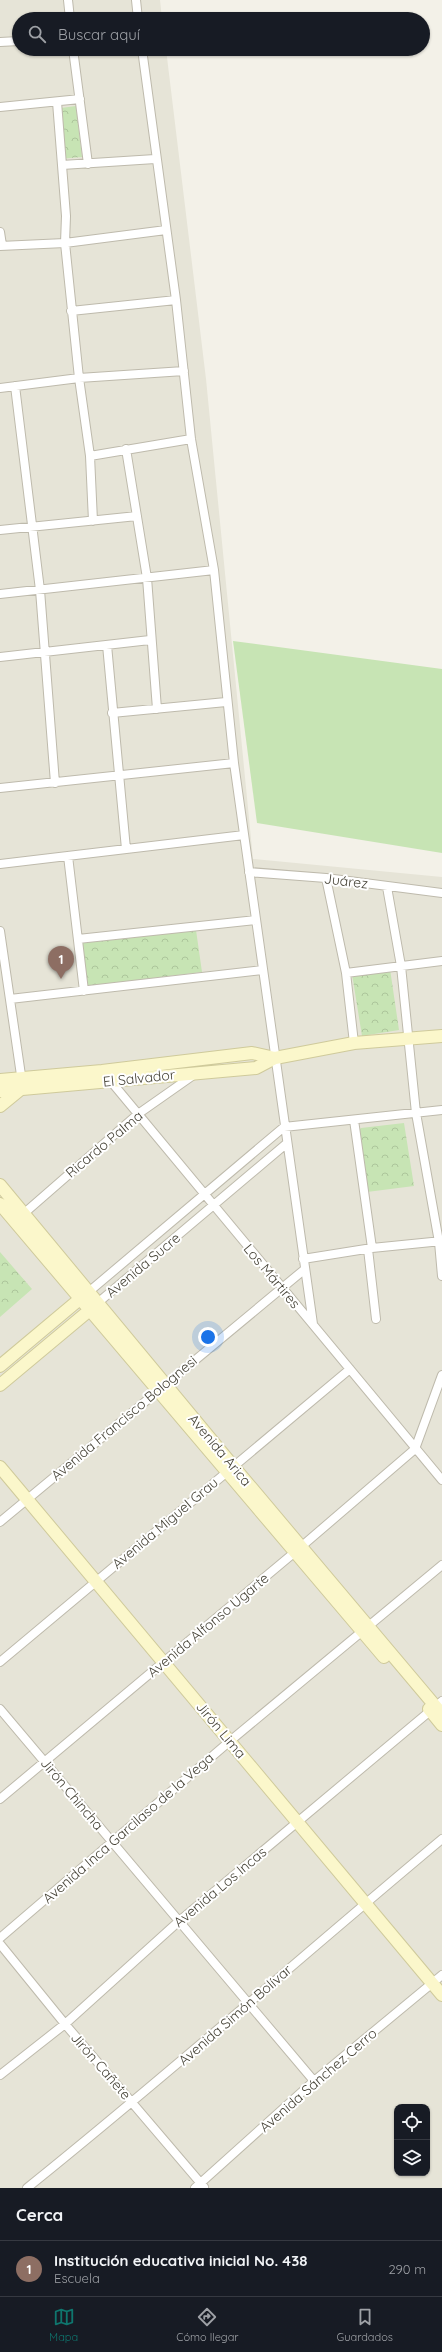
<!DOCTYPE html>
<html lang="es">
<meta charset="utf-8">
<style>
body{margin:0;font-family:Quicksand,sans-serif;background:#242831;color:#f1f3f6}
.controls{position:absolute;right:12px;bottom:12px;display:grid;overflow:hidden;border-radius:8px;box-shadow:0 1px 3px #0004}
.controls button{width:36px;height:36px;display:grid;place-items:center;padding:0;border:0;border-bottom:1px solid #363941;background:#171b24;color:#f1f3f6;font:20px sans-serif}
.you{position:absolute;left:208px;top:1337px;width:14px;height:14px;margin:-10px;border:3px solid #fff;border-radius:50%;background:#1a73e8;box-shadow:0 0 0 6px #1a73e833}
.badge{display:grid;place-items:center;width:26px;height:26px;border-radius:50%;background:#0f766e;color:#fff;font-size:13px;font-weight:700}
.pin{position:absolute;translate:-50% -33px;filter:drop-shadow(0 1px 2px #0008)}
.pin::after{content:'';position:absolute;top:21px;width:14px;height:12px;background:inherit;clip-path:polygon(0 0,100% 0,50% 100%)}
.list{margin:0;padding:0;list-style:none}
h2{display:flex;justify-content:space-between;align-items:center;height:52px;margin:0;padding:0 16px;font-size:17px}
h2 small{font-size:13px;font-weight:400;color:#9ea1a6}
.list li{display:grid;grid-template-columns:26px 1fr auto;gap:12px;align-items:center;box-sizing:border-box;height:56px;padding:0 16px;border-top:1px solid #363941}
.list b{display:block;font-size:15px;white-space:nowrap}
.list p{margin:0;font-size:13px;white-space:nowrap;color:#9ea1a6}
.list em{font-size:13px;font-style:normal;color:#9ea1a6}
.icon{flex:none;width:22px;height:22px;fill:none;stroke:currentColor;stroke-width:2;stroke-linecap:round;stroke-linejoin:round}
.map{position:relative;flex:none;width:442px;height:2188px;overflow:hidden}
.search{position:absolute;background:#171b24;box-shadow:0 1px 3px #0004;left:12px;right:12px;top:12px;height:44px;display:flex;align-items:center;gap:10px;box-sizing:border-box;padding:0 14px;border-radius:22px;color:#9ea1a6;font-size:15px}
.sheet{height:108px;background:#171b24}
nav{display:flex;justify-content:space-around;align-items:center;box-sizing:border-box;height:56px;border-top:1px solid #363941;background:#171b24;font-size:11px;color:#9ea1a6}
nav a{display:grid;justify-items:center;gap:2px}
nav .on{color:#0f766e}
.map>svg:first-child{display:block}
.residential{fill:#e6e4d7;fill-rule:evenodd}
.grass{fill:#c7e4b4}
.park{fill:url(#park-crowns)}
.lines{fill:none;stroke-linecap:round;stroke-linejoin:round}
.street-casing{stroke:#bebaac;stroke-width:10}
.secondary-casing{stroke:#cfca9b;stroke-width:14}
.street{stroke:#fff;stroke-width:8}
.secondary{stroke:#fbf7cb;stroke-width:12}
.labels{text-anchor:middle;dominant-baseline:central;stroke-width:4;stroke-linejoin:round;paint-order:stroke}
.street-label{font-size:14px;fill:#464337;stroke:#fff}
</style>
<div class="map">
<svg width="442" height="2188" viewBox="0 0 442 2188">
<defs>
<pattern id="park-crowns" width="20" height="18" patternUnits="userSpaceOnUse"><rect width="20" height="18" fill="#c7e4b4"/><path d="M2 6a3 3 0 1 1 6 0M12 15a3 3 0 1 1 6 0" fill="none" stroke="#acc59b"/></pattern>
</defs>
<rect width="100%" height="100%" fill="#f3f1e8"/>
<!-- residential -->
<path class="residential" d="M0,0H160L162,19H19V49H166L206,379L253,859L442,877V2188H0ZM397,2107H427V2173H397Z"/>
<!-- grass -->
<path class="grass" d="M233,641L442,669V853L257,823Z"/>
<!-- park -->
<path class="park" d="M76,106L82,157L59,159L53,109Z
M196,930L202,972L87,986L82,943Z
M390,969L399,1030L362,1036L352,974Z
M404,1123L414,1186L367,1192L359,1130L361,1128Z
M0,1252L32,1289L0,1317Z"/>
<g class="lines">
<defs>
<path id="street" d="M68,0L70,19
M136,0L138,19
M0,42L19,41
M73,49L88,164
M142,49L176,300L191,439L214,570L234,763L313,1324
M57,102L66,216L65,243L79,378L90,456L93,521
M0,107L80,99
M62,165L155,159
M0,232L2,245
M0,246L65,243L166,230
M71,311L176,300
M15,386L40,590L55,783
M0,388L79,378L184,371
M126,449L147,578L157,709
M90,456L191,439
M0,530L137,516
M0,594L214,570
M107,645L126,849
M0,657L150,640
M112,713L226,702
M0,788L234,763
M68,856L84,991
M0,864L244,835
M249,872L326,878L442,893
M326,878L346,973L354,1043
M387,887L401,966L416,1113L439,1242L442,1276
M0,931L22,1082
M78,939L256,920
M346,973L442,961
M10,999L262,970
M109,1079L442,1480
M354,1120L372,1248
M21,1216L138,1114L195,1074
M368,1249L376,1319
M303,1259L372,1248L442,1241
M85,1295L284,1127L442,1110
M94,1306L286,1144
M0,1522L305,1269
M0,1662L350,1369
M0,1709L314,2081
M0,1799L295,1552L415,1449L442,1375
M0,1938L230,1741L442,1565
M0,1944L65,2024L204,2187
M0,2075L65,2024L178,1922L442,1701
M27,2188C168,2075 303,1955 442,1839
M195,2188L314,2081L442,1975"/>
<path id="secondary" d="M0,1080L102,1071L252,1053L275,1058
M0,1091L256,1068L275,1058L354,1043L442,1036
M0,1106L22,1088
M0,1185L233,1466L442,1714
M0,1204L384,1657
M0,1366L81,1298
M0,1385L91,1309
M0,1467L442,1995
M429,1709L442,1725"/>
</defs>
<!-- street casing -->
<use href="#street" class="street-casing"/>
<!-- secondary casing -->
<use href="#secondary" class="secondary-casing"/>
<!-- street -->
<use href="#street" class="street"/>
<!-- secondary -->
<use href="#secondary" class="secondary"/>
</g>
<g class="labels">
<!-- street labels -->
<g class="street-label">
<text transform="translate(346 881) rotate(7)">Juárez</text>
<text transform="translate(139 1078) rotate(-6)">El Salvador</text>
<text transform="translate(104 1144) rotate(-40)">Ricardo Palma</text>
<text transform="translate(143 1265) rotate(-40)">Avenida Sucre</text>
<text transform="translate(272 1276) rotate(50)">Los Mártires</text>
<text transform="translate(124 1418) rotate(-40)">Avenida Francisco Bolognesi</text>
<text transform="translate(220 1450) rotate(50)">Avenida Arica</text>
<text transform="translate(165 1523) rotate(-40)">Avenida Miguel Grau</text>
<text transform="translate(208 1625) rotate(-40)">Avenida Alfonso Ugarte</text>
<text transform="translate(221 1730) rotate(50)">Jirón Lima</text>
<text transform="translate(72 1794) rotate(50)">Jirón Chincha</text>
<text transform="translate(128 1828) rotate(-41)">Avenida Inca Garcilaso de la Vega</text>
<text transform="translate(220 1887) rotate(-40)">Avenida Los Incas</text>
<text transform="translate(235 2015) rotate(-41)">Avenida Simón Bolívar</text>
<text transform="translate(101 2066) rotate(49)">Jirón Cañete</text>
<text transform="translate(318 2080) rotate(-41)">Avenida Sánchez Cerro</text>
</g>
</g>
</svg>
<div class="controls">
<button><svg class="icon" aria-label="locate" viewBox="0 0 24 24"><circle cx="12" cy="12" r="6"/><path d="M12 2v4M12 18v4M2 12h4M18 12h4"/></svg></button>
<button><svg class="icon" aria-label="layers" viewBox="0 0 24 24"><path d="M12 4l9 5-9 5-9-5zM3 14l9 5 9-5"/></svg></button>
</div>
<div class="you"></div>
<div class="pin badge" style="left:61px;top:979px;background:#8d6e63">1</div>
<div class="search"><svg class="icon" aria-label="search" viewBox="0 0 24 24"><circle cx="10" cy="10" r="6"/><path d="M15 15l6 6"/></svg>Buscar aquí</div>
</div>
<section class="sheet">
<h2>Cerca<small></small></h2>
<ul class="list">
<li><span class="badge" style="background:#8d6e63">1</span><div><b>Institución educativa inicial No. 438</b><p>Escuela</p></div><em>290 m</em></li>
</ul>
</section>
<nav>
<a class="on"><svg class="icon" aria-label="map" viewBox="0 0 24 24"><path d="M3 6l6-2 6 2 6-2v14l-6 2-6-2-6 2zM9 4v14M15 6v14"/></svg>Mapa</a>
<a><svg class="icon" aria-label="directions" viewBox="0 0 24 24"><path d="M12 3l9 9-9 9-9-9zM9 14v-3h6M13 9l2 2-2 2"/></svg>Cómo llegar</a>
<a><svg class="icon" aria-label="saved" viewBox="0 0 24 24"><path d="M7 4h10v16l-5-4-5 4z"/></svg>Guardados</a>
</nav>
